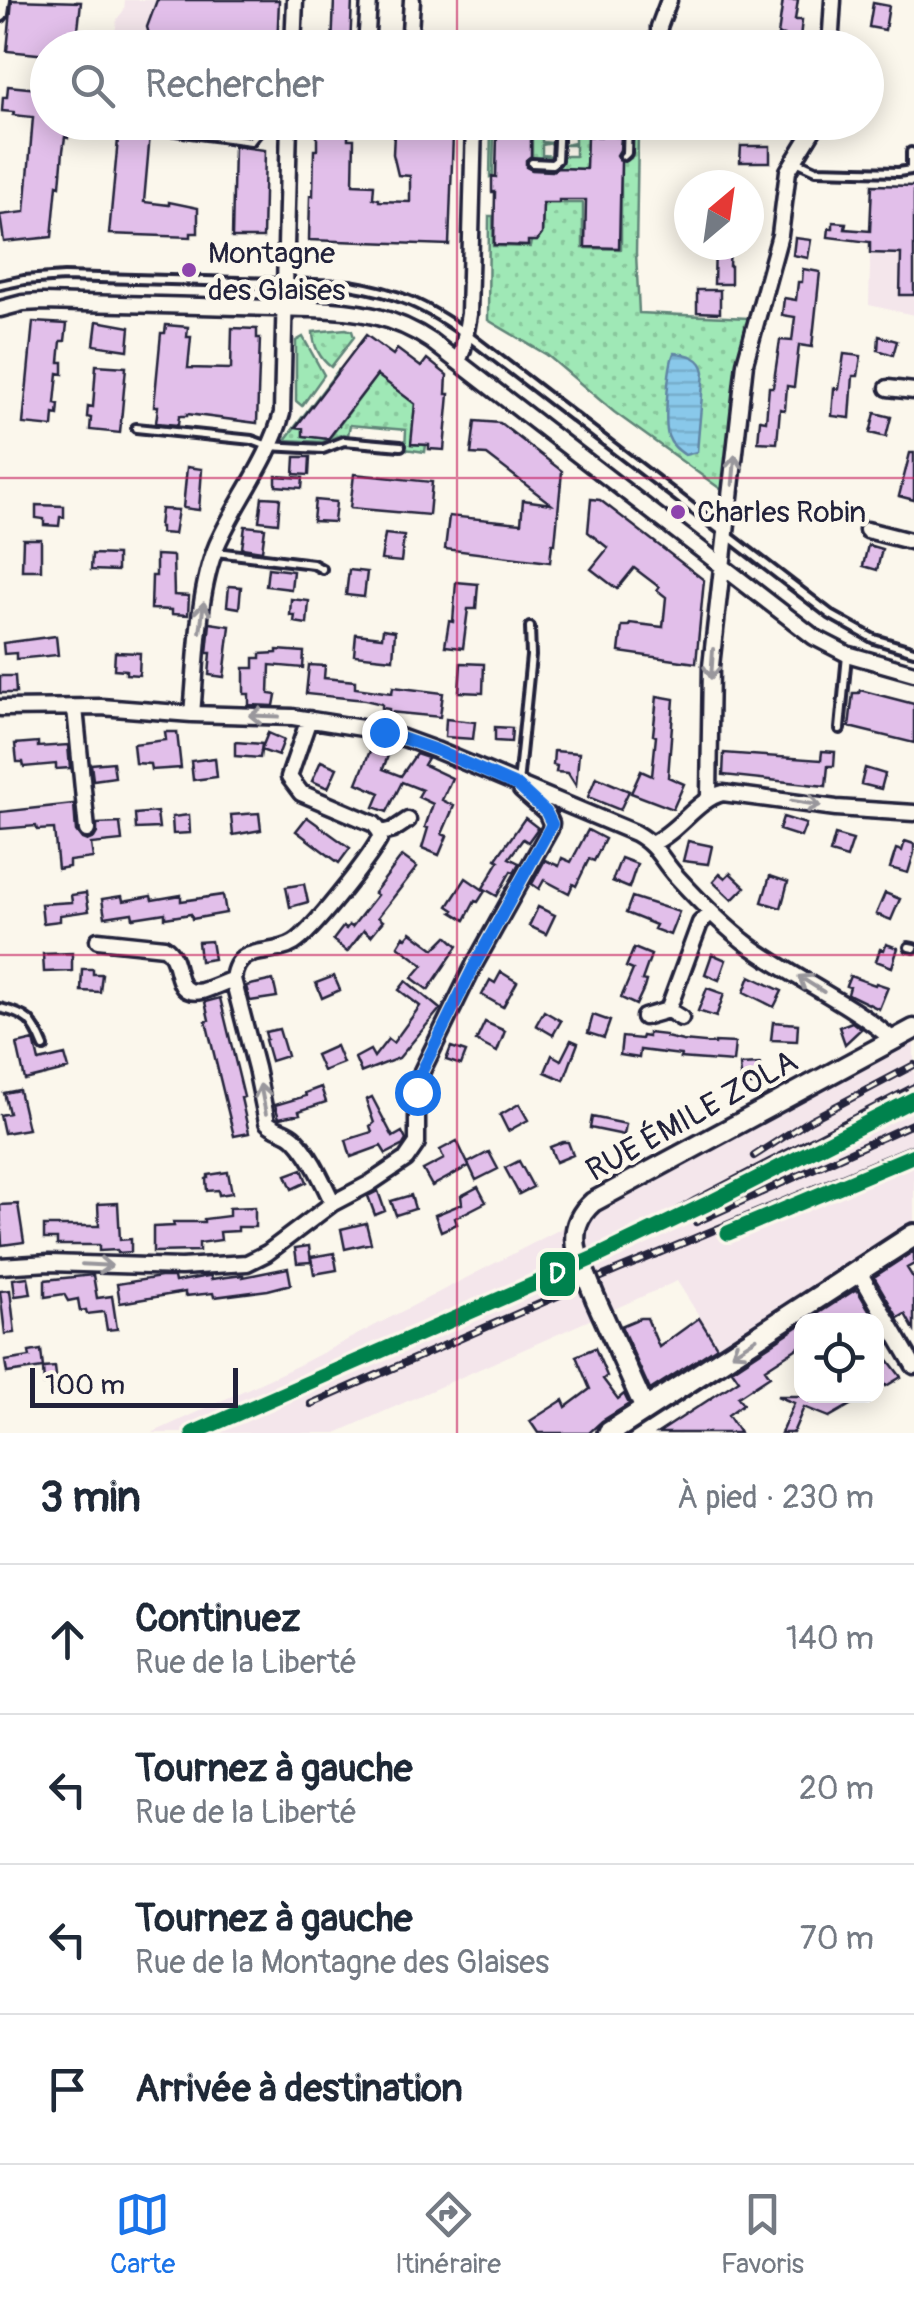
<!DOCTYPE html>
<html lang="fr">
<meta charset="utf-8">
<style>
body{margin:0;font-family:Pangolin,sans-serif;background:#f2f2f3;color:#1f2937}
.controls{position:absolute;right:30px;bottom:30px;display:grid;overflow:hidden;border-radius:20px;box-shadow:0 5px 25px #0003}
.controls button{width:90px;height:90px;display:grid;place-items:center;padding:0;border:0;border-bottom:2px solid #e0e1e3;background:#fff;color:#1f2937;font:50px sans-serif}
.compass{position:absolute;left:674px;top:170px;width:90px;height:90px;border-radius:50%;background:#fff;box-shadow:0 5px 25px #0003;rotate:29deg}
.scale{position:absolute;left:30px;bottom:25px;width:208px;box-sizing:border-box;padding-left:10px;border:5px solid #22223b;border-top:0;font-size:28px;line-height:35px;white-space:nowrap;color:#22223b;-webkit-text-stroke:8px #fbf7ec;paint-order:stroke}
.stop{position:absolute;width:30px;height:30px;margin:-22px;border:8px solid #1a73e8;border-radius:50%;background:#fff}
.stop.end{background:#1a73e8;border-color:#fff;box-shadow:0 2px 10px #0008}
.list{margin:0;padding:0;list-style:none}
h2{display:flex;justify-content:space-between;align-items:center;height:130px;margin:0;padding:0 40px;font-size:42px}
h2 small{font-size:32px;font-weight:400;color:#747a83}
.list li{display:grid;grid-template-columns:65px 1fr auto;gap:30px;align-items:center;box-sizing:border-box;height:150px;padding:0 40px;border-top:2px solid #e0e1e3}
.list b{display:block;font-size:38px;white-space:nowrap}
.list p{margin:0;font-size:32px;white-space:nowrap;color:#747a83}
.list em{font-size:32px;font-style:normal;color:#747a83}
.icon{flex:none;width:55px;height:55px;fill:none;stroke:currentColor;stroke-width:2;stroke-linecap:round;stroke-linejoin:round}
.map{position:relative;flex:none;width:914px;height:1433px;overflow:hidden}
.search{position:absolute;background:#fff;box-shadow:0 5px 25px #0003;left:30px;right:30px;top:30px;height:110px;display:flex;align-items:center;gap:25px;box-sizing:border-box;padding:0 35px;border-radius:55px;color:#747a83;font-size:38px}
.sheet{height:730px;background:#fff}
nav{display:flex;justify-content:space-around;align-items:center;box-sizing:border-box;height:140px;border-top:2px solid #e0e1e3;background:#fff;font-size:28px;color:#747a83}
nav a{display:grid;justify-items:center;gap:5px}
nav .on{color:#1a73e8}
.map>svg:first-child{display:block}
.built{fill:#f4e6eb}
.green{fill:url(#green-dots);stroke:#608578;stroke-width:2.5}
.water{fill:url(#water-rules);stroke:#6086a4;stroke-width:2.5}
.building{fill:#e2bfea;stroke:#22223b;stroke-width:2.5}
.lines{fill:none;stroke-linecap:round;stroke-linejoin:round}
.service-casing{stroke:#22223b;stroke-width:14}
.minor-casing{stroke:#22223b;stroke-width:21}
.tertiary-casing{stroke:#22223b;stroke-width:25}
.secondary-casing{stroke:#22223b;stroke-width:28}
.service{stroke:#fbf7ec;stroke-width:6}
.minor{stroke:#fbf7ec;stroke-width:14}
.tertiary{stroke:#fbf7ec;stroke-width:18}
.secondary{stroke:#fbf7ec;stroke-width:20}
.rail-casing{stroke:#22223b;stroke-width:8}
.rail{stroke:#fbf7ec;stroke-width:4;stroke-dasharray:11;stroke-linecap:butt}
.tertiary-bridge-casing{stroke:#22223b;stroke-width:25;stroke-linecap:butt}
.tertiary-bridge{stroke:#fbf7ec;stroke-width:18}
.rail-1-casing{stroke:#fbf7ec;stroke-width:22}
.rail-1{stroke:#00824e;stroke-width:15}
.oneway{stroke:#99979c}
.route{stroke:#1a73e8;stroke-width:12}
.grid{fill:none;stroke:#c2185b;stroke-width:2.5;stroke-opacity:0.55}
.bus-dot{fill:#8e44ad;stroke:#fbf7ec;stroke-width:4}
.labels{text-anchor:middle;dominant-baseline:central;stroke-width:9;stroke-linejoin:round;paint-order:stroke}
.bus-label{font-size:30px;fill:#22223b;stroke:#fbf7ec;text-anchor:start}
.street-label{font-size:32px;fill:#22223b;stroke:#fbf7ec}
.line-badge{stroke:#fbf7ec;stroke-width:4}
.badge-label{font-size:28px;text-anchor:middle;font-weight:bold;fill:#fff}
</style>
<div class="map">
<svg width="914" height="1433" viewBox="0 0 914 1433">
<defs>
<pattern id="green-dots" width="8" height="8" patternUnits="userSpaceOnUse" patternTransform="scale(2.5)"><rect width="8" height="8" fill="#9fe8b6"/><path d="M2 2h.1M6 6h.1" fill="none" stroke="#89c79d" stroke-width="1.8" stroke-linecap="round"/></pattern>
<pattern id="water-rules" width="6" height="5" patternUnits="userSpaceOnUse" patternTransform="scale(2.5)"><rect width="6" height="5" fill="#89c8ea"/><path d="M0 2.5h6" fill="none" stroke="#76acca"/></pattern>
</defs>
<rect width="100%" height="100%" fill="#fbf7ec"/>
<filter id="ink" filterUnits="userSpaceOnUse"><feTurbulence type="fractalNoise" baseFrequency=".01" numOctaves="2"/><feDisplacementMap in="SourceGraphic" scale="20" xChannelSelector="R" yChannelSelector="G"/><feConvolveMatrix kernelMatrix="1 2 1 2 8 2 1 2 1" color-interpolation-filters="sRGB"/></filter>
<g filter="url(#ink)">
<!-- built -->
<path class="built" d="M125,0H281L279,47L113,48L117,19L124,10Z
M872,185L914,186V315L869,305Z
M914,1037V1225L843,1267L721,1351L677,1281L336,1433H152L299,1365L616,1200L894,1045Z"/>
<!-- green -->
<path class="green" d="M491,127L552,129V131L542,132V142L552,143L542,145V155L554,156L550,159H532V133L494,132L493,171V176L490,177Z
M565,129L599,130V137L585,169L554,168L560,163L562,156H575V145H565L575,143V132H565Z
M631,131H638L636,253L639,313L748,318L737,370L722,490L614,412L547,355L488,320L489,216H493V246L530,247L531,241H537L542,234L543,203H583V248L621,249V161L631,158Z
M346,329L352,331L354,337L331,367C320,359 313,345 313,332Z
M303,337L324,375L302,406L296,401V341Z
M339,369L301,420L304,423L303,436L329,439L377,375L415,401L412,444L426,445L425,452L405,449L406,430L350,425L348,435L343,434L323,442L285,440Z"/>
<!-- water -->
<path class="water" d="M674,353C688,354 702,357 704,372L697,452L685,455C678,450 671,445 668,436C664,422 668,366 674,353Z"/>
<!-- building -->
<path class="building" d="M12,0L81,2L76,48H48V55L7,51Z
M157,0H279L277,48H149L150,38L147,27Z
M334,0H352L350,48H332Z
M783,0H798L795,20H802L800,38L778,35Z
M873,3L889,6L885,30L869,27Z
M8,86L48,90V122H69L68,138L65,137L63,151L60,186L57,185L52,237L4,242L0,215L25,212L33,117L13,115L14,112L2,111L3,97H7Z
M119,129L150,134L144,202L169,205V202L198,208V233H191V237L109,234Z
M317,130L348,131V139H354L353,184L374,185L373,198L379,199V201L410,202V176L398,175L393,154L394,133L453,135L449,245L309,240L310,196H313L314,150H317Z
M497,134L531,135V156L526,160V167L532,170L552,171L558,168L586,169L587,136L621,137L620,150L617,155L621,162L619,248L585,247L586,200H559V203H543L542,234L537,241H528V246L494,245L495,192H492V176L496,177Z
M234,146L265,150L263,238H232Z
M741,146H770V162H740Z
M872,185L914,186V295H900L901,254L870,253V242L828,237L829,228H833V222L846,223L845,229L870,231Z
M795,238L811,240L808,258L793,255Z
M715,245H730L729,266H731V284H714Z
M803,269L820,272L812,347L799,345L794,387L787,386L785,410L780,409L777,443L758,442L760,420L766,421L769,387H773L780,340L792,341L795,317L782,315L784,298L796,300L798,282H802Z
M697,290H720V313L697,312Z
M97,321L130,327L128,350L94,345Z
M33,322L67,324L65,341H61L59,362H63V374L58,373L55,403L59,404L58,415L54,414L53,427L23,424Z
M166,325L188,327L187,337H191L188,368L231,369L232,328L257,329V338H260L257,423L187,414V416H179L178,425L156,423L158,406H154L161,333H165Z
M366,335L393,355L397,349L421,367L427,359L447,375L446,394H449L444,450L429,449V445L411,444L415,404L377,375L328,439L303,436V428L296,427Z
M879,336L897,341L893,355L878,350Z
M844,354L861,356L858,376H853L850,418L832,416L834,388L839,389Z
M96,365L126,367L120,433L90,430L91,418L87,417L88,406L93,407Z
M875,413L891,417L886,437L870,433Z
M475,421L500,423L562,471L555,544H552L550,562L445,549L449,516L521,523L523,500L551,504L487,455L471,454Z
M910,453H914V500L899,496Z
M295,457H310L309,475L294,474Z
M187,467L202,469L199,510L183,508Z
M354,474L432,482L429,515L350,508Z
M276,476L303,478L302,488L276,486Z
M262,497L280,498L278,523L259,521Z
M591,499L600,500L704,580L696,663L619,652L622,626H629L630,623L663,627L666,597L657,590L659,587L634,568L617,589L591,569L608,548L588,532Z
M315,500L336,502L334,522L313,521Z
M36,505L64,506V517H60L59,526L44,525V519L36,518Z
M161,509L178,510L174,534L161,533V527H159Z
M245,526L265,528L262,551L242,548Z
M385,534L404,536L401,562L381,560Z
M23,539H41V570H22Z
M868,545L882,549L877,570L863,566Z
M92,554L117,555V571L91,570Z
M156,555L173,556L174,595L189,596L188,615L172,614V610L151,609L152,576H156Z
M268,568L293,571L291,589L266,586Z
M349,570L367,572L364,597L346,595Z
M456,582L478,584L476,609H468L463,648L445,646L449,621L453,622Z
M229,586L241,587L239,608L227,606Z
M291,599L309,601L307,624L294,622L295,615H290Z
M210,623L230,626L224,677L209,675L211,653H207Z
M383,629L395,631L393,659L354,655L356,634L382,637Z
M56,636L58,655L16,659V653L4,654L3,643Z
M277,650L304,652L303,668L270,665L269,694L276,695L274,706L249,705V694H244V668H254V658H260V654L277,653Z
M115,652L140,653L139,675L126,674V670L114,669Z
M461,663L484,664L483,693L459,692Z
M309,665L325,666L324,678L355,681V688L392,693L393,687L443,693L440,717L389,712V709L382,708V704L365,700L306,694Z
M0,676H15L16,693H0Z
M860,690L914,704V743L849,727L853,693H859Z
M657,696L674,699L668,777L684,784L673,809L631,793L641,771L652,776L656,736L653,735Z
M446,719L475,722L473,739L445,737Z
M495,727L512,728L511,742L495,741Z
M165,732H177L181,768L151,770L150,764L135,763L133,744L166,740Z
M268,733L284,740L278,756L261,750Z
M38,742V747L68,745L70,768L56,769V764L24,767L23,762H17L15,744Z
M235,742L262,744L260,758L235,756Z
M372,746L389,753L383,769L401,776L416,754L428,758L424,765L452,778L442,800L454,806L442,834L447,836L439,855L422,848L428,828L425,827L433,804L418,797L422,790L402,782L387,812L374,807L380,793L357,783Z
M554,751L579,753L576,786L568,773L556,772L557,766L553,765Z
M822,751L835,752L834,766H828L826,786L723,775L724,753L821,760Z
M215,758L217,777L193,780L191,761Z
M321,761L337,768L328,788L312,781Z
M113,762L115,777L93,780L91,764Z
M865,768L885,774L881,789L861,784Z
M596,777L629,791L620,810L588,797Z
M74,804L76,831L82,839L87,841L94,838L97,833V824L120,823L122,841L91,844L93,858L69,861V867L58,869L54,829L37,830L36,826L0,829V812Z
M157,812L159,828L136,829L135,814Z
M259,813L261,830L233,835L231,815Z
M189,815L190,833L173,834L172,817Z
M307,817L350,848L339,863L296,831Z
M783,817L806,824L801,837L779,830Z
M525,818L538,828L528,842L523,839L509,858L519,863L514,872L511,871L497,896L483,888L499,861L496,859Z
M588,830L605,839L594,861L589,859L576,886L573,884L569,893L544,880L539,889L532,884L545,860L559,866L562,858L571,862Z
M835,835L853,840L847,858L830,853Z
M688,841L712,846L708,864L683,861Z
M905,841L914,844V853L908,873L890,868L896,849L902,851Z
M402,856L417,867L378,917L383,921L371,936L364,930L347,952L333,940L343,927L346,929L349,925L352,927L377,895L374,893Z
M621,858L637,864L629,888L612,881Z
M730,873L745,887L732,900L713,882L720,874L725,878Z
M770,876L788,882L781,908L762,902Z
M466,878L485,891L478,902L475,901L465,920L452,912L454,910L448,906Z
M304,884L308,902L290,907L286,887Z
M86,893L89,911L60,915V921L43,923L41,904L72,902L71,895Z
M885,893L900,899L891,920L876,914Z
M181,895V901L223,895L226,913L192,919L191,914L165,918V913L133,918L132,913L105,917L102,899L122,896L123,901L151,896L152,900Z
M632,897L679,912L670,935L654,929L656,925L626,913Z
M538,907L555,915L546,934L529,926Z
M411,932L434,949L447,936L458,946L428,990L412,978L423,965L398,946L404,936L406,938Z
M211,941L214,959L200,961L198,942Z
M886,944L898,948L892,967L876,961L880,949L884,950Z
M634,948L651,955L642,980L646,981L644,988L636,1005L621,998L633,970L626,967Z
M72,953V971L44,972L43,954Z
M712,954L726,960L719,980L705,974Z
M82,969H93V974H102L100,992L81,991Z
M501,972L517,982L503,1007L482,995L490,980L495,983Z
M334,976L340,990L322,998L316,983Z
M750,976L782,991L774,1007L744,992Z
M850,976L875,985L876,983L888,987L879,1009L848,994L850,987L846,986Z
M273,980L277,997L250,1001L246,986Z
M406,981L440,1009L399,1058L360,1073L361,1072L355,1058L370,1050L374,1057L388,1039L393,1043L420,1006L399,990Z
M707,988L724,994L716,1017L698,1011Z
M220,998L244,1097L241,1098L249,1133L234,1136L206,1021L209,1020L205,1002Z
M544,1011L561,1021L553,1035L536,1025Z
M593,1015L610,1021L604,1038L588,1033Z
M485,1022L505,1031L497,1052L476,1041Z
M773,1022L798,1024L797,1041L771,1040Z
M852,1022L861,1029L845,1044L839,1027Z
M279,1029L287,1056L271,1061L265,1040L267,1039L265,1032Z
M648,1033L666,1035V1037L683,1041L715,1044V1042L735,1043L733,1062L680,1058L681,1055L640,1050L639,1058L620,1055L622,1037L641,1039L642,1036L648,1037Z
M34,1040L39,1061L65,1055L69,1069L25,1080L17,1044Z
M571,1040L578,1043L564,1080L545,1072L552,1055L561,1060Z
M336,1046L343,1063L323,1071L316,1055Z
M451,1047L466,1052L461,1065L446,1060Z
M760,1064L762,1084L742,1086L740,1065Z
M321,1087L326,1102L299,1111L300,1114L279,1118L275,1105L306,1096L305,1093Z
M19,1090L28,1129L4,1133L0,1115L9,1113L4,1093Z
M372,1097L393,1137L402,1132L406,1140L403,1145L386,1154L381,1146L351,1157L346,1140L372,1132L370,1126L374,1123L366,1100Z
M519,1104L528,1120L508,1131L500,1115Z
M592,1117L626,1124L624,1135L590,1128Z
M457,1141L469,1166L432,1186L423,1170L444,1159L440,1150Z
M563,1142H568L573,1155L556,1162L550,1147Z
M489,1152L498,1169L476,1180L468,1163Z
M519,1161L533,1187L519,1194L505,1168Z
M302,1169L307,1182L292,1189L286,1175Z
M228,1172L232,1193L219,1195L218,1190L207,1191L206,1179L208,1178V1175Z
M478,1187L486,1202L455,1218L457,1224L441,1231L435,1215L462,1204L461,1196Z
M378,1191L385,1211L375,1215L368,1196Z
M411,1195L415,1209L396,1215L391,1201Z
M118,1203L120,1240L131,1239V1252L118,1253L117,1250L99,1251V1245H57V1239H44V1226H99L98,1204Z
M18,1204L24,1242L2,1245L0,1205Z
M255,1207V1227H238V1231L220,1232L221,1240L199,1243V1251L153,1252V1227L174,1226L173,1222H204V1219L229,1216V1208Z
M366,1223L371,1243L345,1249L341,1229Z
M309,1246L311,1262L297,1263L295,1248Z
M914,1251V1264L907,1268L914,1279V1330L905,1314L898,1318L874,1277Z
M334,1253L337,1270L314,1274L311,1257Z
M288,1268L291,1284L268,1290L214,1297L213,1293L185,1296V1292L120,1303L117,1284L161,1277H174L175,1282L208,1276H211V1279L243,1275V1277Z
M93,1275L97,1298L112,1296L117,1329L107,1330L104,1312L87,1314L86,1310L80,1311L78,1299L68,1301L64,1294L45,1297V1280Z
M28,1277L31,1294L15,1296L13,1279Z
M10,1290L15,1333L5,1334L0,1291Z
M855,1290L858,1291L875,1320H808Z
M640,1318H647L659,1347L699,1318L717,1347L650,1390L621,1326Z
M802,1324V1345L765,1369L770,1376L738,1397L743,1404L728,1415L740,1433H658L739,1380L732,1370Z
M876,1344L901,1377L886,1386L876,1372Z
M595,1348L607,1376L603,1379L618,1399L624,1394L629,1404L602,1421L589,1433H538L530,1421L563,1400L566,1407L590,1389L576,1356Z
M41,1350L43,1368L7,1373L5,1361L30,1357L29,1352Z
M55,1367L57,1384L44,1385L43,1368Z
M777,1396H866L829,1417L804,1407L793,1433H781L794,1403Z"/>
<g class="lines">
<defs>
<path id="service" d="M136,122L153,128L251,141L266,122
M248,122H262
M624,156L627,153L628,122
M794,160L816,170L898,172L911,170V152
M532,163L552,164L557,160L559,122
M0,285L24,280L64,277L350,285C399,293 425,305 466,334L831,615L874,639L914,651
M136,428L252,440L268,446L323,449L344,441L401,446
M216,552L313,564L322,569
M840,729L847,655
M518,784L531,656L530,627
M909,947L914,948
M0,1008C28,1015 33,1020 44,1047"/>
<path id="minor" d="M0,14L2,0
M293,48L295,0
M366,48L369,0
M409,48L412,0
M659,48V27L669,0
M830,48L833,0
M0,309L23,303L42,302L311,309C356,310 394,316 431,341L814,637L847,654L914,673
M458,362L463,349L469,314L474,122
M888,388L914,391
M867,530L914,542
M0,708L101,707L192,714L293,717L368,729L403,738L436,750L635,833C659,847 659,857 677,877C699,901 723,926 750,946C795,979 849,1002 892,1039
M75,708L87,830
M192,714C197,662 197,593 217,545C236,502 270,459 282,413L289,122
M709,796L711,666L745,363L780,235L788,171L818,122
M381,833L393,830L408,820
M653,843C679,831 697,799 723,793L836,808L914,813
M98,940L164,947C185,959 169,998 202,991C212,988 223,983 233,979
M233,979C238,942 270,958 294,943C312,932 368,860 379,840L381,833L374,824L301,793L289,777L309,719
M233,979L256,1068L267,1122C275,1131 287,1130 295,1139C312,1157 322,1181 333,1203
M668,1010L681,1018
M644,1017L668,1010L700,923L711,912
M0,1266L49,1263L181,1267L247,1263L267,1253L333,1203L369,1184L406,1159L417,1143V1091L422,1071L474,965L550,829L551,823L546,812L521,790
M859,1272L914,1366"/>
<path id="tertiary" d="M577,1253C572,1232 577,1216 593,1202L914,1029
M596,1300L645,1409"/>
<path id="secondary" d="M609,1433L914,1235"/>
</defs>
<!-- service casing -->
<use href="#service" class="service-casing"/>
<!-- minor casing -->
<use href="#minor" class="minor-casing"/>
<!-- tertiary casing -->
<use href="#tertiary" class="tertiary-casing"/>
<!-- secondary casing -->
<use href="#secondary" class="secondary-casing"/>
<!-- service -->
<use href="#service" class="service"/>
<!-- minor -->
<use href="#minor" class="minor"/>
<!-- tertiary -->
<use href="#tertiary" class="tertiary"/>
<!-- secondary -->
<use href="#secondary" class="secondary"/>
<defs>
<path id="rail" d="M754,1156L810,1120L914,1065
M696,1222L914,1123
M598,1256L696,1200L914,1087
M311,1404L594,1280L914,1147"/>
</defs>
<!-- rail casing -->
<use href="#rail" class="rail-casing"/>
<!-- rail -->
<use href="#rail" class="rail"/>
<defs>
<path id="tertiary-bridge" d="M577,1253L596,1300"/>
</defs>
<!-- tertiary-bridge casing -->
<use href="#tertiary-bridge" class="tertiary-bridge-casing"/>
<!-- tertiary-bridge -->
<use href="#tertiary-bridge" class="tertiary-bridge"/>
<defs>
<path id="rail-1" d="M728,1233L914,1155
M193,1433L598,1256L711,1202L914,1099"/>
</defs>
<!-- rail-1 casing -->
<use href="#rail-1" class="rail-1-casing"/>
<!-- rail-1 -->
<use href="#rail-1" class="rail-1"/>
</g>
<!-- one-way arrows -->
<defs><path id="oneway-shaft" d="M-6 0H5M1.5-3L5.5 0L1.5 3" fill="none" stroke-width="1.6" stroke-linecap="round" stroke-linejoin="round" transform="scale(2.5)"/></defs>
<g class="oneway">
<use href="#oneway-shaft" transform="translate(734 470) rotate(-85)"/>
<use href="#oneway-shaft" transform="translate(202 617) rotate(-83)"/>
<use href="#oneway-shaft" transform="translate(712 664) rotate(94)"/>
<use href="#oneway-shaft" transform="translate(264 716) rotate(-178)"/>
<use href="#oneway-shaft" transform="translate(806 803) rotate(9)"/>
<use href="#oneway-shaft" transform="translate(811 984) rotate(-148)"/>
<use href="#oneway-shaft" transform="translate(263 1099) rotate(-101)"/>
<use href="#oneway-shaft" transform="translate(97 1265) rotate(3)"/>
<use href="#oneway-shaft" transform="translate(744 1346) rotate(147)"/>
</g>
</g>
<g class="lines" filter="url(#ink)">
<!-- route -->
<path class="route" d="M384,732L436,750L518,786L546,812L552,824L474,966L422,1071L417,1092"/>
</g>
<!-- grid -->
<path class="grid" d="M457,0V48M457,122V1433M0,478H914M0,955H914"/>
<!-- markers -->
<g class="bus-dot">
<circle cx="189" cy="270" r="9"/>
<circle cx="678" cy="512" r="9"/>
</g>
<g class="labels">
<!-- bus labels -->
<g class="bus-label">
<text x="208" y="253">Montagne<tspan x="208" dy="37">des Glaises</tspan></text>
<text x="697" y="512">Charles Robin</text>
</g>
<!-- street labels -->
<g class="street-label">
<text transform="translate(692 1116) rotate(-29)">RUE ÉMILE ZOLA</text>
</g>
</g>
<rect class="line-badge" x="538" y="1250" width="39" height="48" rx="10" fill="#00824e"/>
<g class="badge-label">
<text x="557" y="1283">D</text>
</g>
</svg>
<div class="controls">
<button><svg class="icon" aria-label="locate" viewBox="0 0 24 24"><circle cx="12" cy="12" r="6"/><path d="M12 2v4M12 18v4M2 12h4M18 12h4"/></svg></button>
</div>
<svg class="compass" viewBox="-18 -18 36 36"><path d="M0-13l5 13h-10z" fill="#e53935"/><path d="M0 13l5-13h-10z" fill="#747a83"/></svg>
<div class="scale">100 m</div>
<div class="stop" style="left:417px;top:1092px"></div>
<div class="stop end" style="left:384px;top:732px"></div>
<div class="search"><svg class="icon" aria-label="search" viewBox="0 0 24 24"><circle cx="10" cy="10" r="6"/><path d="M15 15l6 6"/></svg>Rechercher</div>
</div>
<section class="sheet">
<h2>3 min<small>À pied · 230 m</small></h2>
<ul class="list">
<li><svg class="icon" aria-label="ahead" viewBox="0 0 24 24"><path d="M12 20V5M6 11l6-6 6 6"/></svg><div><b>Continuez</b><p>Rue de la Liberté</p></div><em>140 m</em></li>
<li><svg class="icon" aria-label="left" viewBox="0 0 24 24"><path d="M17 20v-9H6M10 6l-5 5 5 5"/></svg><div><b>Tournez à gauche</b><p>Rue de la Liberté</p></div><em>20 m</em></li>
<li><svg class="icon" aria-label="left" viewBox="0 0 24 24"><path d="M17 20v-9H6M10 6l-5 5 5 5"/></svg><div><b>Tournez à gauche</b><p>Rue de la Montagne des Glaises</p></div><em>70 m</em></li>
<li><svg class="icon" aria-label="arrive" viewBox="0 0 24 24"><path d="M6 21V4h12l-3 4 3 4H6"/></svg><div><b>Arrivée à destination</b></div></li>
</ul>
</section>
<nav>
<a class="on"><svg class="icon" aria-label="map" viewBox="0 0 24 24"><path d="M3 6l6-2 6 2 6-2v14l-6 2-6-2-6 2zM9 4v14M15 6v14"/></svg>Carte</a>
<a><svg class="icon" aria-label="directions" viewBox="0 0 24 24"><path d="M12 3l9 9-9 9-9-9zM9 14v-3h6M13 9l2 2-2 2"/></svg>Itinéraire</a>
<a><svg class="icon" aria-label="saved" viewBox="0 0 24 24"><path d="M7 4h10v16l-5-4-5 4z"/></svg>Favoris</a>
</nav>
